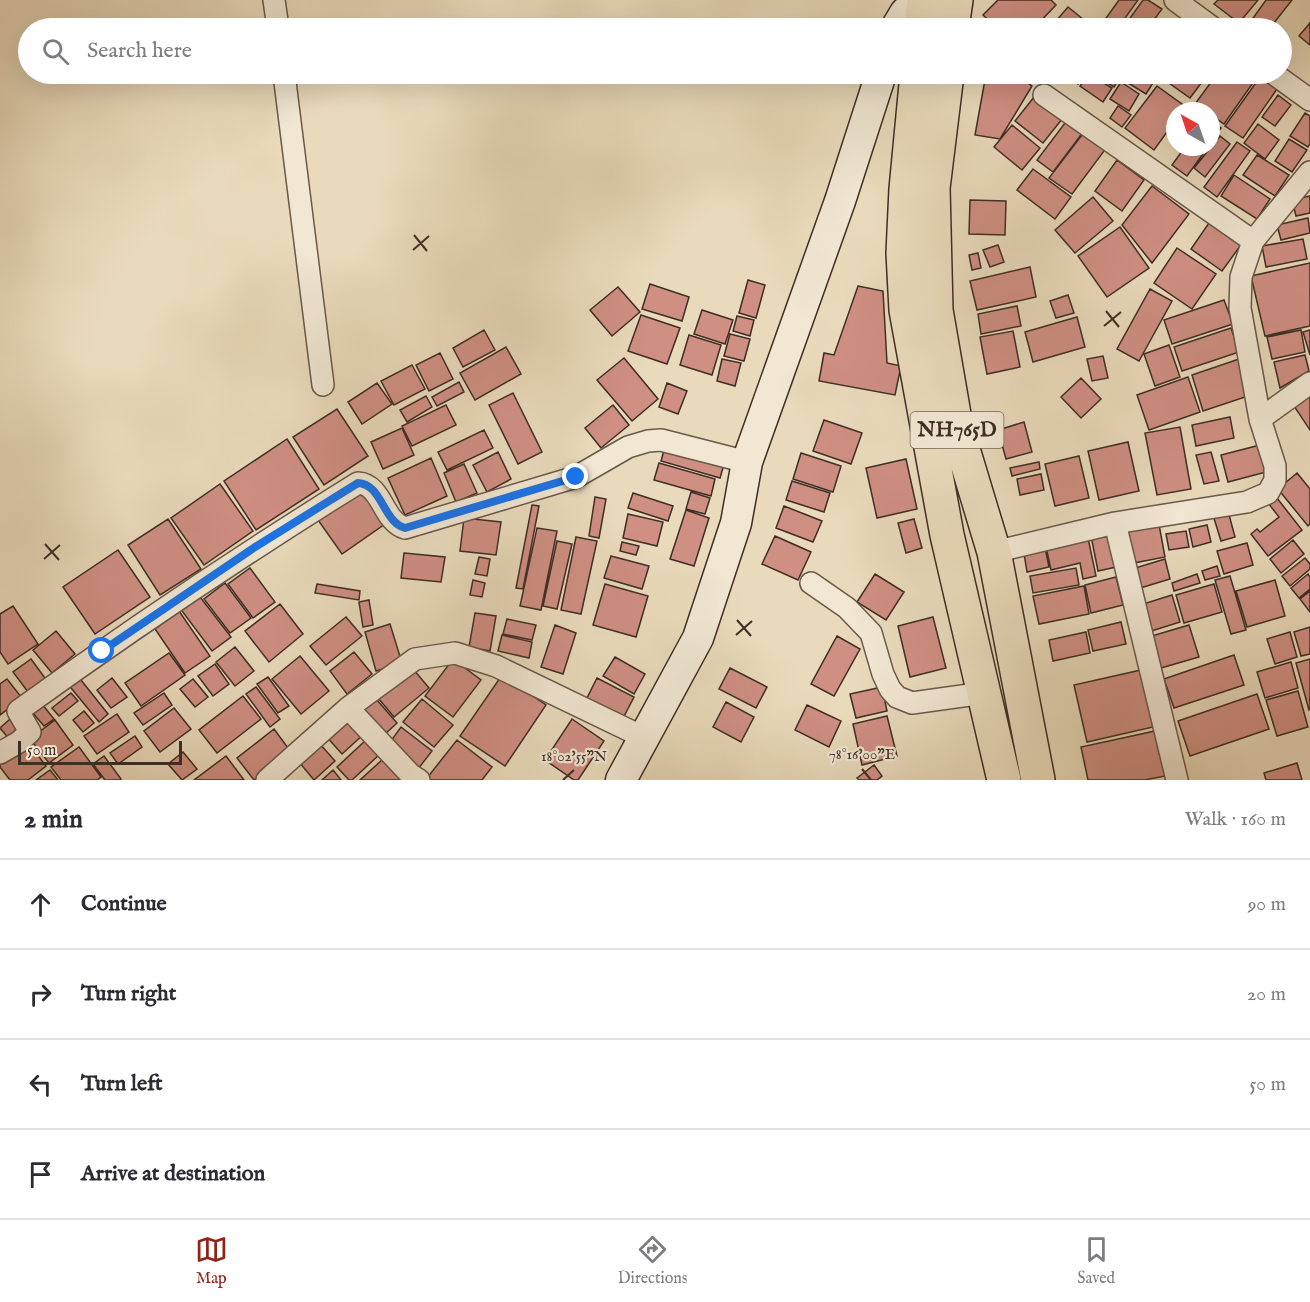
<!DOCTYPE html>
<meta charset="utf-8">
<style>
body{margin:0;font-family:"IM FELL English",serif;background:#f7f7f7;color:#2b2b33}
.compass{position:absolute;left:1166px;top:102px;width:54px;height:54px;border-radius:50%;background:#fff;box-shadow:0 6px 24px #0002;rotate:320deg}
.scale{position:absolute;left:18px;bottom:15px;width:164px;box-sizing:border-box;padding-left:6px;border:3px solid #3f2d26;border-top:0;font-size:16px;line-height:21px;white-space:nowrap;color:#3f2d26;-webkit-text-stroke:4px #f1e7d3;paint-order:stroke}
.stop{position:absolute;width:18px;height:18px;margin:-14px;border:4px solid #1a73e8;border-radius:50%;background:#fff}
.stop.end{background:#1a73e8;border-color:#fff;box-shadow:0 2px 6px #0008}
.list{margin:0;padding:0;list-style:none}
h2{display:flex;justify-content:space-between;align-items:center;height:78px;margin:0;padding:0 24px;font-size:26px}
h2 small{font-size:20px;font-weight:400;color:#7c7c81}
.list li{display:grid;grid-template-columns:39px 1fr auto;gap:18px;align-items:center;box-sizing:border-box;height:90px;padding:0 24px;border-top:2px solid #e1e1e2}
.list b{display:block;font-size:22px;white-space:nowrap}
.list em{font-size:20px;font-style:normal;color:#7c7c81}
.icon{flex:none;width:33px;height:33px;fill:none;stroke:currentColor;stroke-width:2;stroke-linecap:round;stroke-linejoin:round}
.map{position:relative;flex:none;width:1310px;height:780px;overflow:hidden}
.search{position:absolute;background:#fff;box-shadow:0 6px 24px #0002;left:18px;right:18px;top:18px;height:66px;display:flex;align-items:center;gap:15px;box-sizing:border-box;padding:0 21px;border-radius:33px;color:#7c7c81;font-size:22px}
.sheet{height:438px;background:#fff}
nav{display:flex;justify-content:space-around;align-items:center;box-sizing:border-box;height:84px;border-top:2px solid #e1e1e2;background:#fff;font-size:16px;color:#7c7c81}
nav a{display:grid;justify-items:center;gap:3px}
nav .on{color:#8f2418}
.map>svg:first-child{display:block}
.building{fill:#cf8f83;stroke:#3f2d26;stroke-width:1.5}
.lines{fill:none;stroke-linecap:round;stroke-linejoin:round}
.street-casing{stroke:#6a584b;stroke-width:24}
.secondary-casing{stroke:#3f2d26;stroke-width:33}
.highway-casing{stroke:#3f2d26;stroke-width:36}
.street{stroke:#f1e7d3;stroke-width:21}
.secondary{stroke:#f1e7d3;stroke-width:30}
.highway{stroke:#e9dabb;stroke-width:33}
.route{stroke:#1a73e8;stroke-width:8}
.ticks{fill:none;stroke:#3f2d26;stroke-width:2}
.labels{text-anchor:middle;dominant-baseline:central;stroke-width:4.5;stroke-linejoin:round;paint-order:stroke}
.shield{fill:#f1e7d3;stroke:#74655a;stroke-width:1.5}
.shield-label{font-size:21px;font-weight:bold;fill:#3f2d26}
.ticks-label{font-size:15px;text-anchor:middle;fill:#3f2d26;stroke:#f1e7d3;stroke-width:4.5;stroke-linejoin:round;paint-order:stroke}
</style>
<div class="map">
<svg width="1310" height="780" viewBox="0 0 1310 780">
<rect width="100%" height="100%" fill="#e9dabb"/>
<filter id="stains"><feTurbulence type="fractalNoise" baseFrequency=".00333" numOctaves="4"/><feColorMatrix values="0 0 0 0 .2 0 0 0 0 .09 0 0 0 0 .02 0 0 0 .5 -.17"/></filter>
<radialGradient id="worn" r=".72"><stop offset=".6" stop-color="#630" stop-opacity="0"/><stop offset="1" stop-color="#630" stop-opacity=".3"/></radialGradient>
<!-- building -->
<path class="building" d="M998,0H1051L1056,5L1034,28H997L983,15Z
M1119,0H1138L1118,28H1099Z
M1143,0H1148L1162,9L1148,28H1123Z
M1218,0H1258L1239,23L1214,4Z
M1266,0H1292L1270,28H1246Z
M1068,7L1094,28H1050Z
M1180,18L1194,28H1172Z
M1310,23V45L1299,36Z
M986,74H1015L1032,86L1000,139L975,135Z
M1044,74H1059L1053,81Z
M1064,74H1086L1078,84Z
M1089,74L1112,88L1103,102L1080,86Z
M1093,74H1122L1114,87Z
M1127,74H1148L1156,78L1146,94L1123,80Z
M1165,74H1208L1190,98L1162,78Z
M1217,74H1246L1255,80L1224,124L1211,115V111H1205L1195,104Z
M1260,77L1277,89L1243,138L1225,126Z
M1121,82L1139,94L1129,111L1110,99Z
M1157,86L1186,107L1183,111H1175V121L1154,150L1125,128Z
M1038,92L1066,114L1043,143L1015,121Z
M1278,95L1291,105L1275,126L1262,117Z
M1118,106L1131,115L1122,127L1110,118Z
M1305,113L1310,116V144L1308,147L1290,136Z
M1068,119L1084,131L1053,172L1037,160Z
M1211,121L1221,128L1211,142Z
M1258,124L1279,140L1265,159L1244,143Z
M1012,125L1040,148L1022,170L994,147Z
M1085,131L1107,147L1072,194L1049,178Z
M1220,136L1230,144L1205,177L1194,168Z
M1289,139L1307,150L1292,172L1275,161Z
M1237,142L1250,151L1217,197L1204,187Z
M1185,147H1208L1187,176L1172,165Z
M1257,155L1289,175L1275,196L1243,175Z
M1117,160L1144,180L1122,211L1095,191Z
M1033,169L1071,197L1055,219L1017,190Z
M1234,175L1270,199L1257,219L1221,196Z
M1152,186L1189,214L1152,263L1122,225Z
M1310,196V213L1296,216L1292,200Z
M1093,197L1113,221L1075,253L1055,230Z
M970,200L1006,201L1005,235L969,234Z
M1308,218L1310,233L1281,240L1277,225Z
M1211,220L1243,242L1222,271L1191,249Z
M1120,227L1149,268L1107,297L1078,256Z
M1303,239L1307,259L1266,267L1262,246Z
M998,245L1004,262L990,267L983,250Z
M1177,248L1216,274L1192,309L1154,283Z
M978,253L981,268L972,270L969,255Z
M1310,263V326L1265,336L1251,276Z
M1030,267L1036,297L977,310L970,281Z
M748,280L765,285L756,318L739,313Z
M650,284L689,297L682,321L642,309Z
M858,286L883,291L887,363L901,366L895,395L819,381L824,353L834,355Z
M618,287L640,312L612,336L590,310Z
M1150,289L1172,301L1139,361L1117,349Z
M1068,295L1074,313L1056,318L1050,301Z
M1224,300L1233,324L1172,344L1164,320Z
M1017,306L1021,326L981,334L978,314Z
M702,310L733,320L725,344L694,334Z
M641,315L680,328L667,364L628,351Z
M737,316L754,320L750,336L733,331Z
M1077,317L1085,347L1033,362L1025,332Z
M1231,328L1239,352L1182,371L1174,347Z
M484,330L495,350L463,367L453,348Z
M1301,330L1305,352L1272,359L1267,337Z
M1310,330V355L1303,332Z
M1013,331L1020,367L987,374L980,337Z
M730,334L750,339L744,361L724,356Z
M689,335L721,345L712,375L680,365Z
M1169,345L1180,377L1155,386L1144,354Z
M506,347L521,374L475,400L460,373Z
M440,353L453,379L429,391L416,365Z
M1305,355L1309,371L1280,388L1274,362Z
M1103,356L1108,378L1092,381L1087,359Z
M624,358L658,399L632,421L597,380Z
M722,359L741,363L735,386L717,381Z
M1239,359L1251,395L1203,411L1192,375Z
M412,365L425,389L394,405L381,381Z
M1188,377L1200,412L1149,430L1137,395Z
M1081,378L1101,399L1081,418L1061,397Z
M459,382L464,392L437,406L432,397Z
M377,383L392,404L362,424L348,402Z
M667,383L687,391L678,414L659,407Z
M1310,391V430L1292,403Z
M513,393L542,452L518,464L489,405Z
M426,396L432,407L407,422L400,410Z
M446,405L456,425L412,446L402,426Z
M613,405L629,425L601,448L585,428Z
M337,409L368,456L324,485L293,437Z
M1230,417L1234,438L1196,446L1192,425Z
M824,420L862,433L851,464L813,451Z
M1024,422L1032,452L1006,459L998,430Z
M1180,427L1191,489L1157,495L1145,433Z
M402,428L414,455L383,469L371,442Z
M484,430L493,448L447,470L438,452Z
M287,439L319,489L256,530L224,481Z
M1128,442L1139,491L1099,500L1088,451Z
M666,443L725,461L720,478L661,461Z
M1264,444L1270,471L1228,482L1221,455Z
M498,452L511,479L487,492L473,465Z
M1211,452L1219,481L1204,484L1196,455Z
M801,453L841,466L833,492L793,479Z
M1079,456L1089,498L1055,506L1045,464Z
M431,458L447,496L405,515L388,478Z
M906,459L917,509L877,518L866,468Z
M1039,462L1040,469L1012,476L1010,468Z
M659,463L715,479L711,496L654,480Z
M464,464L477,493L456,502L444,473Z
M1297,473L1310,489V524L1308,526L1278,489Z
M1041,474L1044,490L1020,495L1017,479Z
M792,481L830,493L824,512L786,500Z
M220,484L253,531L204,565L171,518Z
M361,490L385,524L342,554L318,520Z
M691,492L710,498L705,514L686,509Z
M633,493L673,506L668,521L628,508Z
M1273,493L1302,530L1268,556L1251,534L1257,529L1260,532L1279,517L1265,499Z
M595,497L606,499L599,538L589,536Z
M532,505L539,506L523,589L516,588Z
M784,506L822,521L813,542L776,528Z
M686,510L709,518L694,566L670,559Z
M1228,511L1235,537L1221,541L1213,515Z
M628,514L663,522L657,546L623,538Z
M464,518L501,522L496,555L460,551Z
M168,519L201,569L160,595L128,545Z
M914,519L922,548L906,553L898,523Z
M1158,519L1165,557L1134,563L1127,526Z
M1207,525L1211,542L1193,547L1189,529Z
M1114,526L1121,566L1098,571L1090,531Z
M537,528L557,531L541,610L520,606Z
M1186,531L1189,547L1169,550L1166,534Z
M1087,533L1096,576L1083,579L1080,563L1051,570L1045,542Z
M775,536L811,552L798,580L762,564Z
M576,537L597,541L581,614L561,610Z
M1293,540L1304,554L1281,573L1270,559Z
M557,541L572,544L557,609L543,606Z
M622,542L639,546L636,555L620,551Z
M1044,543L1049,567L1027,572L1023,547Z
M1247,543L1253,565L1224,574L1217,551Z
M118,550L150,597L95,634L63,587Z
M404,553L445,557L441,582L401,578Z
M611,556L649,566L642,589L604,578Z
M479,557L490,559L487,576L475,574Z
M1305,558L1310,564V569L1290,586L1282,576Z
M1165,559L1170,579L1137,589L1132,569Z
M1217,566L1220,576L1205,580L1202,571Z
M250,568L275,602L253,618L228,584Z
M1076,568L1079,585L1033,593L1030,576Z
M875,574L904,592L886,620L857,602Z
M1197,574L1200,583L1174,591L1172,583Z
M1308,574L1310,577V589L1299,598L1291,588Z
M1230,576L1246,630L1231,634L1215,580Z
M1116,577L1123,605L1091,613L1085,585Z
M473,580L485,583L482,597L470,595Z
M1275,580L1285,616L1247,627L1236,591Z
M225,583L251,618L230,633L204,599Z
M317,584L360,591L359,600L315,593Z
M605,584L648,596L636,637L593,625Z
M1214,584L1222,612L1184,623L1176,595Z
M1084,586L1089,614L1039,624L1033,596Z
M1310,591V612L1300,599Z
M197,593L231,637L212,651L179,607Z
M1172,595L1180,622L1145,633L1137,606Z
M369,600L373,625L363,627L359,602Z
M280,604L303,634L269,662L245,631Z
M13,606L38,644L8,664L0,652V614Z
M179,611L210,656L185,673L155,629Z
M475,613L496,616L490,651L469,647Z
M346,617L362,636L326,665L310,646Z
M933,617L946,668L910,677L898,626Z
M507,619L536,625L532,640L503,634Z
M1121,622L1126,644L1093,651L1088,630Z
M390,624L402,663L376,671L365,632Z
M555,625L576,633L563,674L541,667Z
M1189,625L1199,657L1154,670L1145,638Z
M1310,627V654L1301,656L1294,632Z
M56,631L75,654L52,673L33,650Z
M1086,632L1090,653L1053,661L1049,640Z
M1290,632L1297,657L1275,664L1267,639Z
M502,635L532,642L529,658L498,651Z
M837,636L860,649L834,696L811,684Z
M235,647L254,671L235,686L216,662Z
M354,652L372,674L347,694L330,671Z
M169,653L185,675L141,706L125,683Z
M1234,655L1244,685L1174,708L1164,679Z
M300,656L329,691L301,714L272,679Z
M615,657L645,674L634,694L603,676Z
M31,659L45,678L28,692L13,672Z
M453,659L481,680L453,717L425,696Z
M1310,659V709L1309,710L1296,663Z
M1291,662L1298,688L1265,698L1257,672Z
M215,664L229,684L213,696L198,676Z
M730,668L767,687L756,708L719,689Z
M414,670L429,688L394,717L379,699Z
M1141,670L1153,727L1087,742L1074,685Z
M77,675L108,714L99,722L67,683Z
M502,675L546,705L505,766L460,736Z
M268,677L289,706L278,713L257,684Z
M112,678L127,697L111,708L97,690Z
M597,678L634,697L622,720L585,702Z
M7,679L22,698L0,715V684Z
M193,679L208,697L195,707L180,689Z
M256,687L280,719L270,727L246,694Z
M882,687L887,711L856,718L850,694Z
M1298,691L1308,727L1277,736L1266,700Z
M71,693L78,701L59,716L52,708Z
M164,693L172,705L143,725L134,713Z
M1257,694L1269,729L1190,756L1178,721Z
M243,696L261,719L217,753L199,730Z
M376,699L397,723L382,737L361,713Z
M422,699L453,725L434,747L403,722Z
M726,702L754,717L741,742L713,727Z
M42,704L54,719L44,726L32,712Z
M807,705L841,721L829,747L795,730Z
M174,708L191,729L160,752L144,731Z
M84,711L94,723L83,732L73,720Z
M117,714L129,732L97,754L84,736Z
M347,715L364,734L342,754L325,735Z
M887,716L897,756L862,765L853,724Z
M10,719L21,733L11,741L0,728Z
M572,719L604,741L578,780H574L545,760Z
M55,720L73,745L49,763L30,739Z
M401,727L432,751L418,769L388,745Z
M274,729L291,752L254,780L237,758Z
M1155,731L1165,776L1145,780H1088L1081,747Z
M135,736L142,747L118,764L110,753Z
M366,740L380,754L352,780H349L337,767Z
M457,740L492,767L482,780H430L427,778Z
M27,741L46,766L28,780H10L0,767V762Z
M320,744L335,761L314,780L299,762Z
M79,747L101,777L97,780H61L51,767Z
M183,752L197,769L182,780L168,764Z
M104,756L121,779L120,780H105L93,764Z
M226,756L244,780H194Z
M383,759L402,780H360Z
M1297,763L1302,780H1266L1264,773Z
M874,765L882,776L877,780H859L857,778Z
M50,770L58,780H36Z
M333,770L341,780H322Z"/>
<g class="lines">
<defs>
<path id="street" d="M274,0L278,28
M1175,0L1213,28
M284,74L323,385
M1274,74L1310,100
M1044,95L1253,241
M1260,419L1310,383
M1115,523L1177,780
M994,552L1115,523L1247,502L1268,493L1275,480V466L1260,419L1240,308L1241,277L1253,241L1310,172
M811,583L847,608L871,633L883,674L890,689L897,697L912,703L984,693
M348,708L411,775L419,780
M0,753L19,742L30,732L18,711C129,631 242,555 358,483C382,484 383,522 405,528L576,477L628,447L648,441L661,440L747,462
M267,780L348,708L415,659L455,653L496,666L645,738"/>
<path id="secondary" d="M896,28L905,13L918,0
M621,780L698,638L736,523L747,462L840,201L881,74"/>
<path id="highway" d="M921,28L924,0
M952,28L956,0
M917,74L906,189L903,253L906,310L947,535L1004,780
M947,74L933,188L936,310L956,426L994,552L1038,780"/>
</defs>
<!-- street casing -->
<use href="#street" class="street-casing"/>
<!-- secondary casing -->
<use href="#secondary" class="secondary-casing"/>
<!-- highway casing -->
<use href="#highway" class="highway-casing"/>
<!-- street -->
<use href="#street" class="street"/>
<!-- secondary -->
<use href="#secondary" class="secondary"/>
<!-- highway -->
<use href="#highway" class="highway"/>
</g>
<g class="lines">
<!-- route -->
<path class="route" d="M102,651L255,547L358,483C382,484 383,522 405,528L576,477"/>
</g>
<!-- ticks -->
<path class="ticks" d="M414,235L427,251M413,250L429,236M1106,311L1119,327M1104,326L1121,312M45,544L59,560M44,559L60,545M737,620L751,636M736,635L752,621M862,769L871,780M563,780L574,770"/>
<g class="labels">
<!-- shield labels -->
<rect class="shield" x="910.5" y="412" width="93" height="36" rx="4.5"/>
<g class="shield-label">
<text x="957" y="430">NH765D</text>
</g>
</g>
<g class="ticks-label">
<text x="862" y="759">78°16'00"E</text>
<text x="574" y="761">18°02'55"N</text>
</g>
<rect width="100%" height="100%" filter="url(#stains)"/>
<rect width="100%" height="100%" fill="url(#worn)"/>
</svg>
<svg class="compass" viewBox="-18 -18 36 36"><path d="M0-13l5 13h-10z" fill="#e53935"/><path d="M0 13l5-13h-10z" fill="#7c7c81"/></svg>
<div class="scale">50 m</div>
<div class="stop" style="left:102px;top:651px"></div>
<div class="stop end" style="left:576px;top:477px"></div>
<div class="search"><svg class="icon" aria-label="search" viewBox="0 0 24 24"><circle cx="10" cy="10" r="6"/><path d="M15 15l6 6"/></svg>Search here</div>
</div>
<section class="sheet">
<h2>2 min<small>Walk · 160 m</small></h2>
<ul class="list">
<li><svg class="icon" aria-label="ahead" viewBox="0 0 24 24"><path d="M12 20V5M6 11l6-6 6 6"/></svg><div><b>Continue</b></div><em>90 m</em></li>
<li><svg class="icon" aria-label="right" viewBox="0 0 24 24"><path d="M7 20v-9h11M14 6l5 5-5 5"/></svg><div><b>Turn right</b></div><em>20 m</em></li>
<li><svg class="icon" aria-label="left" viewBox="0 0 24 24"><path d="M17 20v-9H6M10 6l-5 5 5 5"/></svg><div><b>Turn left</b></div><em>50 m</em></li>
<li><svg class="icon" aria-label="arrive" viewBox="0 0 24 24"><path d="M6 21V4h12l-3 4 3 4H6"/></svg><div><b>Arrive at destination</b></div></li>
</ul>
</section>
<nav>
<a class="on"><svg class="icon" aria-label="map" viewBox="0 0 24 24"><path d="M3 6l6-2 6 2 6-2v14l-6 2-6-2-6 2zM9 4v14M15 6v14"/></svg>Map</a>
<a><svg class="icon" aria-label="directions" viewBox="0 0 24 24"><path d="M12 3l9 9-9 9-9-9zM9 14v-3h6M13 9l2 2-2 2"/></svg>Directions</a>
<a><svg class="icon" aria-label="saved" viewBox="0 0 24 24"><path d="M7 4h10v16l-5-4-5 4z"/></svg>Saved</a>
</nav>
